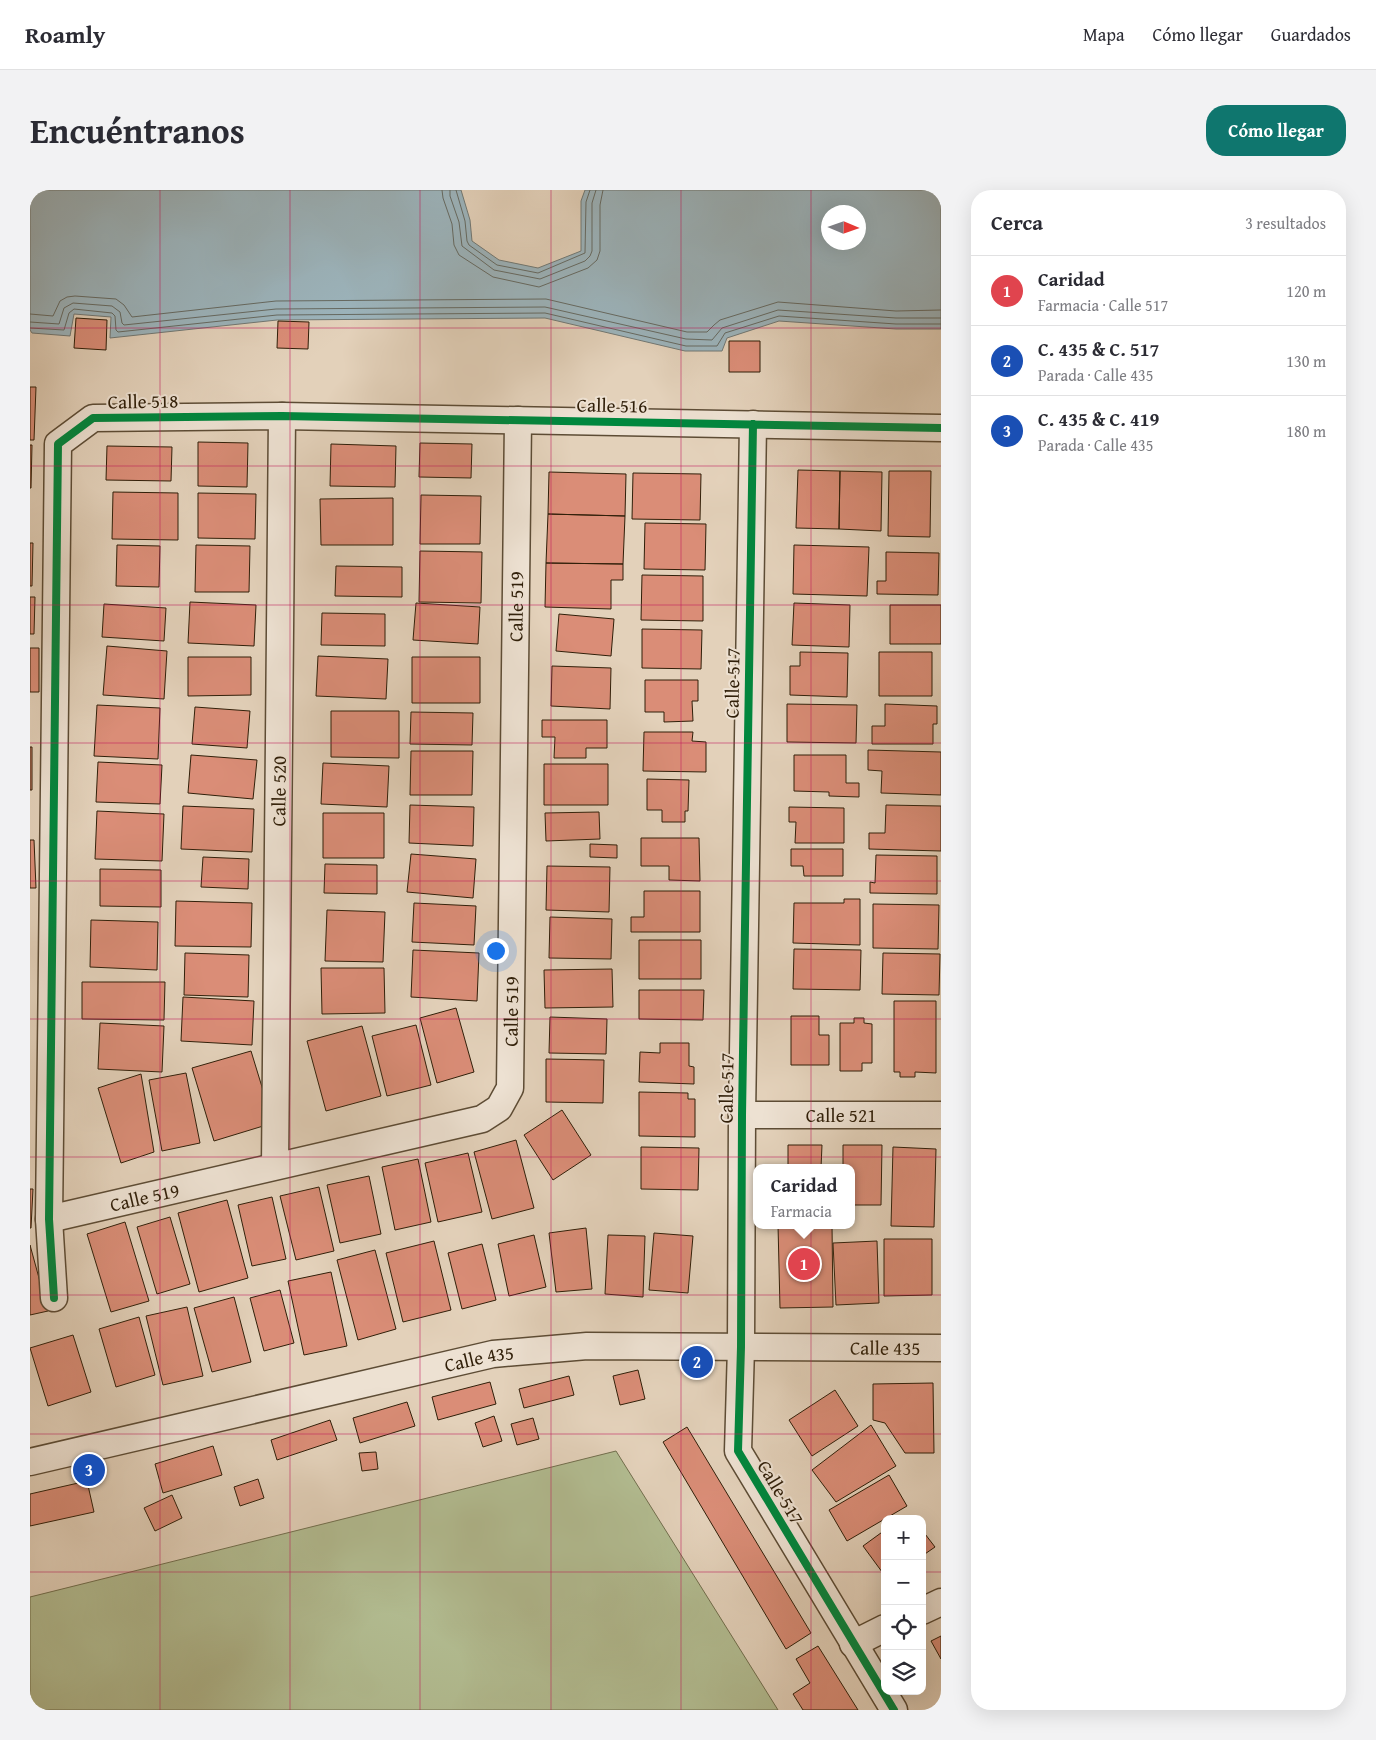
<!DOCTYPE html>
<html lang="es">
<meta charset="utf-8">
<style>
body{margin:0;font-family:"Gentium Book Plus",serif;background:#f2f2f3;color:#2b2b33}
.controls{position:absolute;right:15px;bottom:15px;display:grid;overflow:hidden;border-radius:10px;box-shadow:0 5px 20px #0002}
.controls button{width:45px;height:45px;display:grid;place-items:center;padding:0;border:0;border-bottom:1px solid #e1e1e2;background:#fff;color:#2b2b33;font:25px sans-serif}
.compass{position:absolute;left:791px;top:15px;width:45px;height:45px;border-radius:50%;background:#fff;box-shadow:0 5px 20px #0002;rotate:92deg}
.you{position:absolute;left:465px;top:760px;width:18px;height:18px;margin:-12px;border:4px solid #fff;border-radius:50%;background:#1a73e8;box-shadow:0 0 0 8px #1a73e833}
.badge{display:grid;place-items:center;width:32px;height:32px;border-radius:50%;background:#0f766e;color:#fff;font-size:16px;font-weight:700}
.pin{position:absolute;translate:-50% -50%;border:2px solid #fff;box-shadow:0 1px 5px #0006}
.popup{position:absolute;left:723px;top:974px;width:102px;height:65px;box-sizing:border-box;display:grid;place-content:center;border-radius:10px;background:#fff;filter:drop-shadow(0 1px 4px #0005);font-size:16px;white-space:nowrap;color:#7c7c81}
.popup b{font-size:19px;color:#2b2b33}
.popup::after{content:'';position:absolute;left:50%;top:100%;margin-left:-10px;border:10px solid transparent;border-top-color:#fff}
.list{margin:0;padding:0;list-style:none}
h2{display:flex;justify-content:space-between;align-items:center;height:65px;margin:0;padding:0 20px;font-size:21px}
h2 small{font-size:16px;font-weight:400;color:#7c7c81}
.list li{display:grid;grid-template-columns:32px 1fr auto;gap:15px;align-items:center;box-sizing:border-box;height:70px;padding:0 20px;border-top:1px solid #e1e1e2}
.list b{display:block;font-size:19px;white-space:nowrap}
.list p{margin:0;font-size:16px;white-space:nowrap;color:#7c7c81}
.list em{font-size:16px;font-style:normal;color:#7c7c81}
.icon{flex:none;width:28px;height:28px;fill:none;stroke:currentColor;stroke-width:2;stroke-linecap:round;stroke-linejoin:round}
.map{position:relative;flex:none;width:911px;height:1520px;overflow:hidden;border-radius:20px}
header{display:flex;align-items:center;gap:30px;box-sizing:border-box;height:70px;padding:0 25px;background:#fff;border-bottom:1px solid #e1e1e2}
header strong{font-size:24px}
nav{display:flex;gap:28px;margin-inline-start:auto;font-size:18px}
.intro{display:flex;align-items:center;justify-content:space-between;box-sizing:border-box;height:120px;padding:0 30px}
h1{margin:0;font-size:35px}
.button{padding:12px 22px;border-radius:20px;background:#0f766e;color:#fff;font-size:18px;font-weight:700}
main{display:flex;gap:30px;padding:0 30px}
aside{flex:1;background:#fff;border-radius:20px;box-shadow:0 5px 20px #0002}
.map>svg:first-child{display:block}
.green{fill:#b2bc91;stroke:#716e4d}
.water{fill:#9cb4bc;stroke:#717874;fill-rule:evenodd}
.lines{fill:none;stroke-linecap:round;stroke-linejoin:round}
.shore{stroke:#666a62;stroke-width:1}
.building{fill:#da8d77;stroke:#301f09}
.minor-casing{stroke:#5d4c35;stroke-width:29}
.minor{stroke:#ede1d2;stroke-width:26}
.cycleway-casing{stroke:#ede1d2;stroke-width:11}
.cycleway{stroke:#00873e;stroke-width:8}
.grid{fill:none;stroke:#c2185b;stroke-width:1;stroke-opacity:0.55}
.labels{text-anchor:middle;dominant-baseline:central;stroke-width:4;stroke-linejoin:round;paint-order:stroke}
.street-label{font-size:19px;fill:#301f09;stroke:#ede1d2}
</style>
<header>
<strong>Roamly</strong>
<nav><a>Mapa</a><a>Cómo llegar</a><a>Guardados</a></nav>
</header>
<div class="intro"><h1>Encuéntranos</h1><a class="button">Cómo llegar</a></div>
<main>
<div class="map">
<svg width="911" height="1520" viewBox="0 0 911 1520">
<rect width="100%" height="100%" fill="#e3d1ba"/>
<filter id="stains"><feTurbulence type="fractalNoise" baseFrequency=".004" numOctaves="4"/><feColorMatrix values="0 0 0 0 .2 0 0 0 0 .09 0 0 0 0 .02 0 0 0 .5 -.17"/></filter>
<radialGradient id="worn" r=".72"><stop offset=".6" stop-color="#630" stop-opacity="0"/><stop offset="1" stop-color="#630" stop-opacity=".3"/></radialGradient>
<!-- green -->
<path class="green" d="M586,1261L748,1520H0V1407Z"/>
<!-- water -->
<path class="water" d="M0,0H431L440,30L442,51L469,70L508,78L551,61V11L555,0H911V139H866L749,131L697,148L692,161H655L515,128L247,130L80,148L81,127L44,124L40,146L2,143L0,140ZM798,22H828V52H798Z"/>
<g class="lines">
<!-- shore -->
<path class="shore" d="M412,0L413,8L422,34L424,55L429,65L463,87L509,97L558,78L567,70L570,61V15L573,0
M420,0V6L429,32L432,56L464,80L510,89L555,71L560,66L562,61V13L566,0
M426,0L435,31L437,51L439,55L467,75L508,83L555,63L556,12L560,0
M0,124L23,126L30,111L37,107L45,106L86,109L94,115L102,127L246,111L516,109L657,142H677L684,135L690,130L748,112L866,121L911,120
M0,132L29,134L34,118L43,113L82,116L90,122L92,133L94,135L246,119L515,117L656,149L682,150L692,138L748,120L866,128H911
M0,138L34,140L39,123L44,119L82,123L85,126L86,140L88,142L247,125L515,123L656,156H687L695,143L749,126L866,134H911"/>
</g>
<!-- building -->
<path class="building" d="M46,128L77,130L76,160L44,158Z
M248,131L279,132L278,159L247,158Z
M699,151H730V182H699Z
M0,197H6L4,250H0Z
M168,252L218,253L217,297L168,296Z
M390,253L442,254L441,288L389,287Z
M301,254L366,256L365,297L300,296Z
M0,255H2L1,298H0Z
M77,256L142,257L141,291L76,290Z
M768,280L810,281L809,339L766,338Z
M810,281L852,282L851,341L809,339Z
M859,281H901L900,347L858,346Z
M519,282L596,284L595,326L518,324Z
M603,283L671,284L670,330L602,329Z
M83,302L148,303V350L82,349Z
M168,303L226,304L225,349L168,348Z
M391,305L451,306L450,354H390Z
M363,308V355H291L290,309Z
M518,324L595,326L593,374L516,373Z
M615,333L676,334L675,380L614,379Z
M0,353H3L2,396H0Z
M87,355L130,356L129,397L86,396Z
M166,355L220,356L219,402H165Z
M764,355L839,357L837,406L763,404Z
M390,361L452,362L451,413L389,412Z
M856,362L909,363L908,405L847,404V391H856Z
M516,373L593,374V390H581V419L515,417Z
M306,376L372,377V407L305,406Z
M612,385L673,386V431L611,430Z
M0,407H5L4,444H0Z
M160,412L226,415L224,456L158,453Z
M386,413L450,417L448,454L383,450Z
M764,413L820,415L819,457L762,455Z
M74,414L136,418L134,451L72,447Z
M860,415H911V454H860Z
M292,423L355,424V456L291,455Z
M529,424L584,429L581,466L526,461Z
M612,439L672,440L671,479L612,478Z
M77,456L137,461L134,509L73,505Z
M0,458H9V502H0Z
M770,462L818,463L817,507L760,505V476H770Z
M849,462H902V506H849Z
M288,466L358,469L356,509L286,506Z
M158,467H221V505L158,506Z
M382,467H450V513H382Z
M522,476L581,478L580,519L521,516Z
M615,490H668V511H662L663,531L634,532V522H615Z
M757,514L827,515L826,553L757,552Z
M855,514L907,516V534H903V554H842V536H855Z
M67,515L130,518L128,569L64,566Z
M165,517L220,521L217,558L162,554Z
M301,521H369V568L301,567Z
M381,522L443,523L442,555L380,554Z
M512,530H577V558H556V568H524L525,547H512Z
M614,542H663L662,551L676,552V582L613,581Z
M0,557H2V600H0Z
M838,560L911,562V605L851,603L852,581L838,580Z
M381,561H443L442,605H380Z
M161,565L227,570L223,609L158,603Z
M764,565H816V593H829V607L799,606V602L764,601Z
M68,572L132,575L130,614L66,612Z
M293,573L359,576L357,617L291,614Z
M514,574H578V615H514Z
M617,589L659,590L658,621H655V632H632V620H617Z
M380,615L444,617L443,656L379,653Z
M856,615L911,616V661L839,659V643H855Z
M153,616L224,619L222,662L151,659Z
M759,617L814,618V653H765L766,632H759Z
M67,621L134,624L132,671L65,669Z
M569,622L570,649L516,651L515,623Z
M293,623H354V668H293Z
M611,648H669L670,691L639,690V676H611Z
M0,650H4L6,698H0Z
M560,654L587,655V668L560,667Z
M761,659H813V686H774L773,676H761Z
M381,664L446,669L443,708L377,702Z
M846,665L907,666V704L840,703V692L845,693Z
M173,667L219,669L218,699L171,697Z
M295,674L347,675V704L294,703Z
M517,676L580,677L579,722L516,720Z
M70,679L131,680V717L70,716Z
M614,701H670V742H601V727H614Z
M814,709H830V755L763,753L764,713H814Z
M146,711L222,713L221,757L145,756Z
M384,713L446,716L444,755L382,752Z
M843,714L909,715L908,759L843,758Z
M297,720L355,722L353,772L295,771Z
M520,727L582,729L581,769L519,768Z
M61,730L128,732L127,780L60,777Z
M609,750H671V789H609Z
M764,759L831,760L830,800L763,799Z
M383,760L449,763L447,811L381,807Z
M155,763L219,765L218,807L154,805Z
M853,763L910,764L909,805L852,804Z
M291,778H354L355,823L292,824Z
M582,779L583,817L515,818L514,780Z
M52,792H135L134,830L52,829Z
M609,800H674L673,830L609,829Z
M153,807L224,811L222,855L151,851Z
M864,811H906V883L885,882V887H870V882H864Z
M426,818L444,882L407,893L390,828Z
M761,826H789V845H799V875H761Z
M520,827L577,829L576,864L519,863Z
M824,828H834V833L842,834V873H832V881H810V833H824Z
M70,833L134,836L132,882L68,879Z
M386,835L401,895L357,906L342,846Z
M332,836L351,906L296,921L277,851Z
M630,853H659V876L664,877V894L609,892L610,862L630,863Z
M221,861L243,933L184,951L162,878Z
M516,869L574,870L573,913L516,912Z
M156,883L170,953L132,961L119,890Z
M111,884L124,962L91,973L68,898Z
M609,902L658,903V909H665V947L609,946Z
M532,920L561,965L523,990L494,945Z
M486,950L504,1018L462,1029L444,962Z
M758,955H792L791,978H758Z
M813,955H852L851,1015H822V978H813Z
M611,957L669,958L668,1000L611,999Z
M863,957L906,959L904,1037L861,1036Z
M438,963L452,1022L408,1032L395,973Z
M388,969L401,1032L365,1040L352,977Z
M339,986L351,1044L310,1053L297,995Z
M289,997L304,1061L266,1070L250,1006Z
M0,999H3L1,1038H0Z
M242,1007L256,1069L222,1076L208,1015Z
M197,1010L218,1088L169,1102L148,1023Z
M140,1027L160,1094L127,1104L107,1037Z
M95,1032L119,1111L81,1122L57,1044Z
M748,1035H802L803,1117L750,1118Z
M556,1038L562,1099L526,1102L519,1043Z
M624,1043L663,1046L658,1103L619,1100Z
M504,1045L516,1097L479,1106L468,1054Z
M578,1045L615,1046L613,1107L575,1104Z
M854,1049H902V1105L854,1106Z
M404,1051L421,1120L373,1132L356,1063Z
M847,1051L849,1113L806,1115L803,1053Z
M452,1054L466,1110L432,1119L418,1063Z
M0,1055L18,1121L0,1125Z
M345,1060L366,1139L328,1150L307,1070Z
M301,1082L317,1156L274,1165L258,1091Z
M250,1100L264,1153L234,1161L220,1108Z
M204,1107L221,1172L182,1182L164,1118Z
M157,1117L173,1186L133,1195L116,1126Z
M109,1127L125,1185L86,1197L69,1139Z
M43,1145L61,1202L18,1216L0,1158Z
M608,1180L615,1209L590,1215L583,1186Z
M539,1186L544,1205L494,1218L489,1199Z
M460,1192L466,1214L408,1230L402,1207Z
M903,1193L904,1263H875L855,1233L843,1230V1194Z
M805,1200L828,1236L782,1266L759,1230Z
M377,1212L385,1236L330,1253L323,1228Z
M464,1226L472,1251L453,1257L445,1233Z
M503,1228L509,1249L487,1255L481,1234Z
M300,1230L307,1250L247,1270L241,1250Z
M841,1235L866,1276L806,1312L782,1280Z
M657,1237L781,1443L756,1459L633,1252Z
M183,1256L192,1285L133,1303L125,1274Z
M346,1262L348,1279L332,1281L329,1263Z
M859,1285L877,1316L817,1351L799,1320Z
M228,1289L234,1308L210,1316L204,1297Z
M57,1291L64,1322L0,1336V1304Z
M142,1305L152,1328L125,1341L114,1318Z
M855,1340V1386L833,1356Z
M892,1340L905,1357L892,1366Z
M911,1446V1469L901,1451Z
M788,1456L828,1520H773L763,1504L780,1493L766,1469Z"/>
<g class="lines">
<defs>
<g id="minor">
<path d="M723,234L712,925L711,1157L708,1261L864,1520"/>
<path id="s1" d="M712,925H911"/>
<path id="s2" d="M245,976L252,226"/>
<path id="s3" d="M19,1029L452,929L469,918L480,898L488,230"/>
<path d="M24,1108L19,1029L28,254L63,228L252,226L911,238"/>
<path id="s4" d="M0,1272L463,1164L557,1156L911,1158"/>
<path d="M892,1421L911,1412"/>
<path d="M823,1454L855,1438"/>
</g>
</defs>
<!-- minor casing -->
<use href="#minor" class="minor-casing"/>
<!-- minor -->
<use href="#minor" class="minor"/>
<defs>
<path id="cycleway" d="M723,234L712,925L711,1157L708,1261L864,1520
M24,1108L19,1029L28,254L63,228L252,226L911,238"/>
</defs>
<!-- cycleway casing -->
<use href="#cycleway" class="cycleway-casing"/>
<!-- cycleway -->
<use href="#cycleway" class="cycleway"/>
</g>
<!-- grid -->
<path class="grid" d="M130,0V1520M260,0V1520M390,0V1520M521,0V1520M651,0V1520M781,0V1520M0,138H911M0,276H911M0,415H911M0,553H911M0,691H911M0,829H911M0,967H911M0,1105H911M0,1244H911M0,1382H855M892,1382H911"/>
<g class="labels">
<!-- street labels -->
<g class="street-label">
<text transform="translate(113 211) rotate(-1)">Calle 518</text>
<text transform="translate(582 215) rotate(1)">Calle 516</text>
<text stroke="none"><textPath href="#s3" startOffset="969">Calle 519</textPath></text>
<text transform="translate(702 493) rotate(-89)">Calle 517</text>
<text stroke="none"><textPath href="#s2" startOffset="375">Calle 520</textPath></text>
<text stroke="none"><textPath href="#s3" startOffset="564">Calle 519</textPath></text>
<text transform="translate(696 898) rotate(-89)">Calle 517</text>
<text stroke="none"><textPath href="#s1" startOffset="99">Calle 521</textPath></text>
<text stroke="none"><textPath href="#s3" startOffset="98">Calle 519</textPath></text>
<text stroke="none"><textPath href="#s4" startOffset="868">Calle 435</textPath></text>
<text stroke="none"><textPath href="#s4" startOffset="461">Calle 435</textPath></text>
<text transform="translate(751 1302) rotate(59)">Calle 517</text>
</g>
</g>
<rect width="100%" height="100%" filter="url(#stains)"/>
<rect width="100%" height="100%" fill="url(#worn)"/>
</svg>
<div class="controls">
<button>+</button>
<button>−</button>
<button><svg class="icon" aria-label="locate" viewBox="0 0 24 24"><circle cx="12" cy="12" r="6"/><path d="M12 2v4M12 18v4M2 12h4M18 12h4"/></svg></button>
<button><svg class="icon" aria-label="layers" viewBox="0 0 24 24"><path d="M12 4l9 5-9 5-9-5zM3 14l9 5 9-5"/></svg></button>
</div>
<svg class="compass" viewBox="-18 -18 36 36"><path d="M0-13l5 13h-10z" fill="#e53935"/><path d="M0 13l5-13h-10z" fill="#7c7c81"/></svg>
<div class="you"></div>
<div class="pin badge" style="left:774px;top:1074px;background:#e0444e">1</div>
<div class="popup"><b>Caridad</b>Farmacia</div>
<div class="pin badge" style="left:667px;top:1172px;background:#1a4fb4">2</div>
<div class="pin badge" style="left:59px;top:1280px;background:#1a4fb4">3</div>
</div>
<aside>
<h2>Cerca<small>3 resultados</small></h2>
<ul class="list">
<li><span class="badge" style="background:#e0444e">1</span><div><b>Caridad</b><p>Farmacia · Calle 517</p></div><em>120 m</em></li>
<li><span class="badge" style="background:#1a4fb4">2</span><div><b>C. 435 &amp; C. 517</b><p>Parada · Calle 435</p></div><em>130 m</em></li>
<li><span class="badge" style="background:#1a4fb4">3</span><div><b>C. 435 &amp; C. 419</b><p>Parada · Calle 435</p></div><em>180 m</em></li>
</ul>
</aside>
</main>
